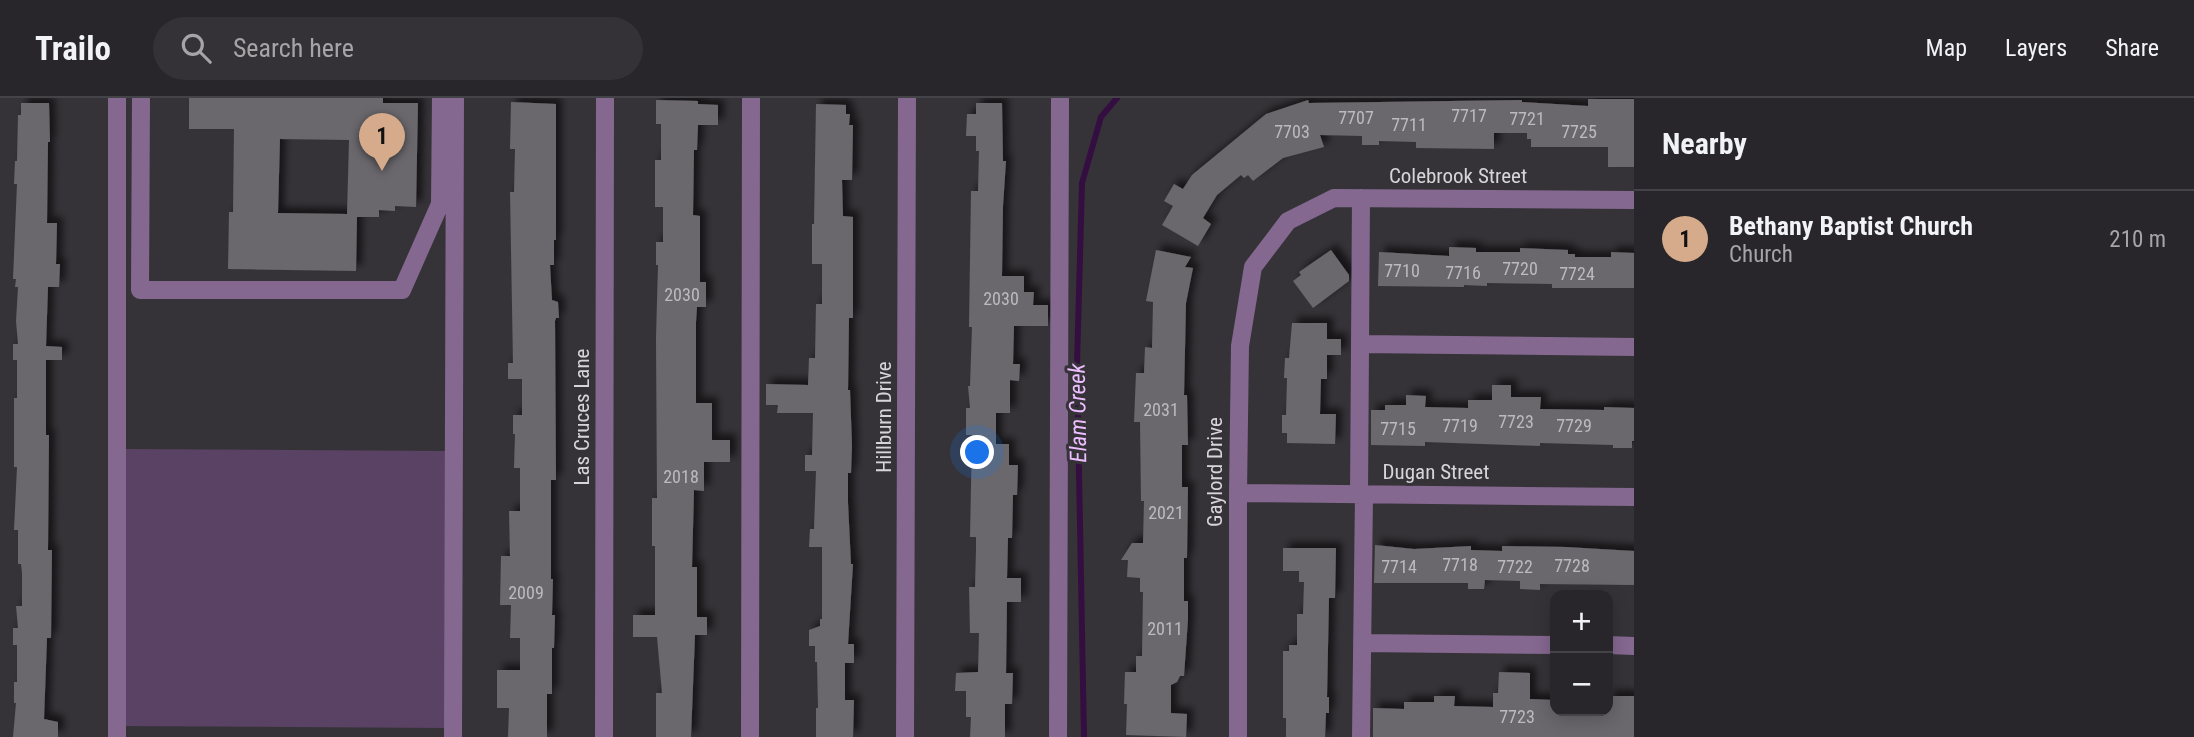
<!DOCTYPE html>
<meta charset="utf-8">
<style>
body{margin:0;font-family:"Roboto Condensed",sans-serif;background:#343236;color:#f1f3f6}
.controls{position:absolute;right:21px;bottom:21px;display:grid;overflow:hidden;border-radius:14px;box-shadow:0 4px 18px #0003}
.controls button{width:63px;height:63px;display:grid;place-items:center;padding:0;border:0;border-bottom:2px solid #444347;background:#28262a;color:#f1f3f6;font:35px sans-serif}
.you{position:absolute;left:978px;top:355px;width:24px;height:24px;margin:-18px;border:5px solid #fff;border-radius:50%;background:#1a73e8;box-shadow:0 0 0 10px #1a73e833}
.badge{display:grid;place-items:center;width:46px;height:46px;border-radius:50%;background:#d6ab8b;color:#111;font-size:23px;font-weight:700}
.pin{position:absolute;translate:-50% -58px;filter:drop-shadow(0 2px 4px #0008)}
.pin::after{content:'';position:absolute;top:37px;width:24px;height:21px;background:inherit;clip-path:polygon(0 0,100% 0,50% 100%)}
.list{margin:0;padding:0;list-style:none}
h2{display:flex;justify-content:space-between;align-items:center;height:91px;margin:0;padding:0 28px;font-size:30px}
h2 small{font-size:23px;font-weight:400;color:#a5a5a8}
.list li{display:grid;grid-template-columns:46px 1fr auto;gap:21px;align-items:center;box-sizing:border-box;height:98px;padding:0 28px;border-top:2px solid #444347}
.list b{display:block;font-size:26px;white-space:nowrap}
.list p{margin:0;font-size:23px;white-space:nowrap;color:#a5a5a8}
.list em{font-size:23px;font-style:normal;color:#a5a5a8}
.icon{flex:none;width:38px;height:38px;fill:none;stroke:currentColor;stroke-width:2;stroke-linecap:round;stroke-linejoin:round}
.map{position:relative;flex:none;width:1634px;height:639px;overflow:hidden}
header{display:flex;align-items:center;gap:42px;box-sizing:border-box;height:98px;padding:0 35px;background:#28262a;border-bottom:2px solid #444347}
header strong{font-size:33px}
nav{display:flex;gap:38px;margin-inline-start:auto;font-size:24px}
.search{width:490px;height:63px;background:#343236;display:flex;align-items:center;gap:18px;box-sizing:border-box;padding:0 24px;border-radius:38px;color:#a5a5a8;font-size:26px}
main{display:flex}
aside{flex:1;background:#28262a}
.map>svg:first-child{display:block}
.green{fill:#5a4264}
.lines{fill:none;stroke-linecap:round;stroke-linejoin:round}
.stream{stroke:#340e41;stroke-width:6}
.building{fill:#6b676d;fill-rule:evenodd;filter:url(#shadow)}
.minor{stroke:#856890;stroke-width:18}
.labels{text-anchor:middle;dominant-baseline:central;stroke-width:6;stroke-linejoin:round;paint-order:stroke}
.number-label{font-size:18px;fill:#bcbabd}
.street-label{font-size:21px;fill:#d7d5d8;stroke:#363338}
.water-label{font-size:23px;font-style:italic;fill:#ecbeff;stroke:#363338}
</style>
<header>
<strong>Trailo</strong>
<div class="search"><svg class="icon" aria-label="search" viewBox="0 0 24 24"><circle cx="10" cy="10" r="6"/><path d="M15 15l6 6"/></svg>Search here</div>
<nav><a>Map</a><a>Layers</a><a>Share</a></nav>
</header>
<main>
<div class="map">
<svg width="1634" height="639" viewBox="0 0 1634 639">
<defs>
<filter id="shadow"><feDropShadow dx="6" dy="-6" stdDeviation="3.5" flood-color="#0009"/></filter>
</defs>
<rect width="100%" height="100%" fill="#363338"/>
<!-- green -->
<path class="green" d="M123,351L446,353L445,630L121,628Z"/>
<g class="lines">
<!-- stream -->
<path class="stream" d="M1084,639L1077,267L1082,85L1101,19L1117,0"/>
</g>
<!-- building -->
<path class="building" d="M189,0H383V5H418L416,109L395,108V113L379,112V119H357L356,173L228,171L229,114H233L234,31H189ZM280,41L349,42L347,116L278,115Z
M1588,1H1634V69H1608V49H1531V41H1527V35H1494V51L1416,50V44L1379,43V47H1362V38L1320,37L1324,49L1283,60L1253,83L1248,77L1244,80L1241,77L1217,97L1203,120L1211,126L1198,148L1162,127L1173,108L1164,103L1174,86L1183,91L1192,77L1266,16L1308,2L1309,5L1522,2V4L1588,8Z
M656,2L698,3V6L718,7V27H698L697,52H694L693,117L700,118V184H706V209H697L696,224V305H712V342H730V364H704V393L694,392L692,469H697V519H707V537H695L691,639H656V595H662L657,539H633V517H655V448H652V400H657L656,240L658,167H656V144H663V109H655V62H661V26H656Z
M511,4L556,6V142H554V167H550L552,202L558,204L559,220H556L555,223L556,382H551V481H553L552,517H555L554,550H552V596H547V639H508L509,610H497V572H520V540H510L511,507H500L501,458H510L509,413H520V370H514L515,336H513V317H522V281H508V265H513L510,94H514L515,51H510Z
M21,5H49L50,44H48L47,125H57L56,166H60L59,189H48L46,248L62,249V262H46V337H49L48,452H52L51,540H47L44,621L58,624V639H13L16,605H14V584H17V547H13V530H18L16,508H22V475L21,466H18V432H14L17,369H14V300H17V262H13V246H18L16,223L18,189H15L16,181H13L17,86H14L15,63H17L18,17H21Z
M976,5H1002L1003,63H1006L1003,108L1002,178H1024V194H1034L1033,207H1048V228H1014L1013,266H1020L1019,283L1010,282V315H996V346H1009V367H1018L1017,397H1013L1012,440H1008L1007,480H1021V504H1007L1006,575H1013L1012,606H1005V639H970L971,619H966V593H955L956,575L978,574L979,535H970L969,489H975L976,451V439H970L972,337H966V310H970L968,288H970L972,229H969L971,93H978L979,53H976V38H966L967,16H976Z
M816,6L846,7V16H850L849,27H853L852,82H842L843,118L853,119V220H849L848,292H850L852,348L851,375H848V405L851,466H853L848,546H854V565H845V602H854L853,639H816V610H818L817,564H815V548H809V532L820,528V521H822V449H809L810,431H814L816,373H805V357H812L813,315H777L778,307H766V286L808,287L809,260H815L816,206H822V166H812V126H814Z
M1449,149L1476,150V154H1520V150L1568,152V156H1575V159H1611V154L1634,155V190H1552V186L1487,185V188L1464,187V189L1378,188L1379,154L1449,158Z
M1156,152L1191,159L1185,169L1193,170L1186,205L1184,297H1187L1188,347H1182V389H1188L1187,460H1184V503H1188V521L1184,578H1180L1177,584L1171,587V615L1187,616L1186,639L1126,637L1127,606H1124L1125,574H1136V558H1142L1143,494H1140V480L1127,479L1128,462H1121L1132,445H1143L1144,403H1141L1140,324H1134L1136,275H1144L1145,249L1152,250L1153,204L1146,203Z
M1331,152L1349,177V183L1313,210L1293,183L1301,177L1299,174Z
M1292,225H1327V241H1341V257H1327V281H1321L1320,316H1336L1335,346L1287,345V335H1282V317H1286L1287,280H1284L1285,260H1289Z
M1492,287H1511V299H1541L1540,311L1604,312V309L1634,310V343H1632V350H1613V347L1540,345V348L1425,344V348L1371,347V312H1385V307H1406V297L1426,298L1425,309L1468,310V302H1492Z
M1375,447L1414,451L1471,448V452L1502,453V448L1566,449L1634,453V487L1540,486V492L1520,491V483L1485,482L1484,491H1468V485H1374Z
M1283,450H1336L1335,500H1329L1327,599H1329V615H1326L1325,639H1286V620H1283V553H1289V547H1297V516H1303L1304,484H1299V473H1283Z
M1499,574L1530,575V601L1555,602V613H1608V598H1634V639H1373V610L1404,611V604H1434V598H1455L1454,608L1493,609V595H1498Z"/>
<g class="lines">
<!-- minor -->
<path class="minor" d="M117,0V639
M141,0L140,192H402L440,106L441,0
M1361,246L1634,249
M1238,395L1634,399
M1359,397L1361,100
M1362,545L1555,547
M1608,547L1634,548
M453,639L455,0
M604,639L605,0
M750,639L751,0
M905,639L907,0
M1058,639L1060,0
M1238,639V395L1240,248L1253,169L1288,123L1334,100L1634,102
M1361,639L1364,397"/>
</g>
<g class="labels">
<!-- number labels -->
<g class="number-label">
<text x="1469" y="17">7717</text>
<text x="1356" y="19">7707</text>
<text x="1527" y="20">7721</text>
<text x="1409" y="26">7711</text>
<text x="1292" y="33">7703</text>
<text x="1579" y="33">7725</text>
<text x="1520" y="170">7720</text>
<text x="1402" y="172">7710</text>
<text x="1463" y="174">7716</text>
<text x="1577" y="175">7724</text>
<text x="682" y="196">2030</text>
<text x="1001" y="200">2030</text>
<text x="1161" y="311">2031</text>
<text x="1516" y="323">7723</text>
<text x="1460" y="327">7719</text>
<text x="1574" y="327">7729</text>
<text x="1398" y="330">7715</text>
<text x="681" y="378">2018</text>
<text x="1166" y="414">2021</text>
<text x="1460" y="466">7718</text>
<text x="1572" y="467">7728</text>
<text x="1399" y="468">7714</text>
<text x="1515" y="468">7722</text>
<text x="526" y="494">2009</text>
<text x="1165" y="530">2011</text>
<text x="1517" y="618">7723</text>
</g>
<!-- street labels -->
<g class="street-label">
<text x="1458" y="78">Colebrook Street</text>
<text transform="translate(582 319) rotate(-90)">Las Cruces Lane</text>
<text transform="translate(884 319) rotate(-90)">Hillburn Drive</text>
<text transform="translate(1215 374) rotate(-90)">Gaylord Drive</text>
<text x="1436" y="374">Dugan Street</text>
</g>
<!-- water labels -->
<g class="water-label">
<text transform="translate(1078 315) rotate(-91)">Elam Creek</text>
</g>
</g>
</svg>
<div class="controls">
<button>+</button>
<button>−</button>
</div>
<div class="you"></div>
<div class="pin badge" style="left:382px;top:73px">1</div>
</div>
<aside>
<h2>Nearby<small></small></h2>
<ul class="list">
<li><span class="badge">1</span><div><b>Bethany Baptist Church</b><p>Church</p></div><em>210 m</em></li>
</ul>
</aside>
</main>
